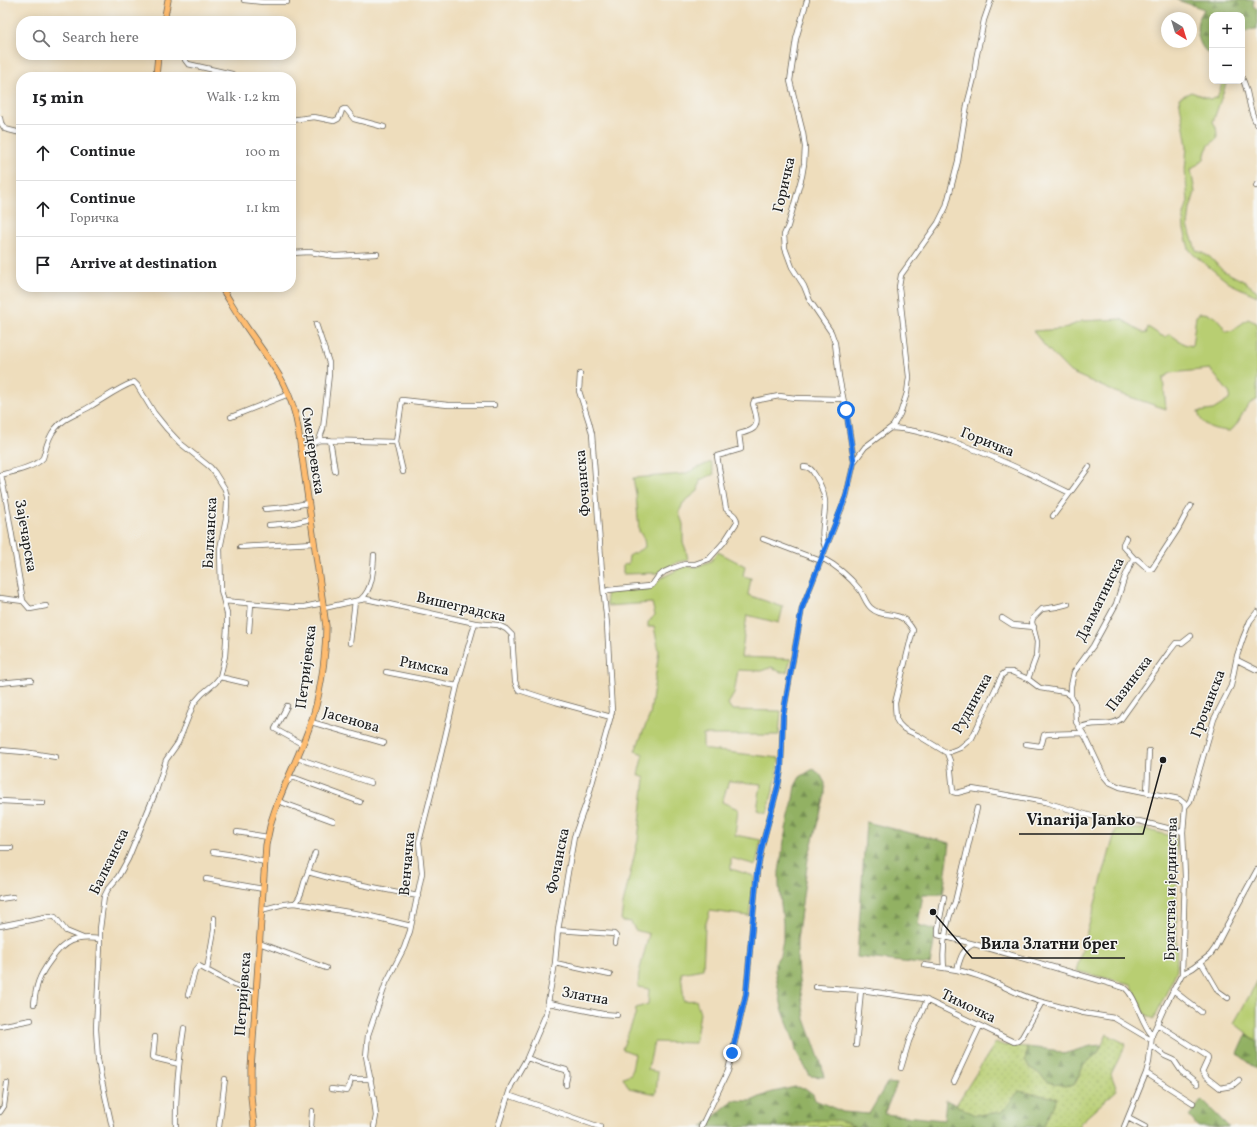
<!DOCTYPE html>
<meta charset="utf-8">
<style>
body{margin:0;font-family:Vollkorn,serif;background:#f2f2f2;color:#202124}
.controls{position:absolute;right:12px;top:12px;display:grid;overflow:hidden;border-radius:8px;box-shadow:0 2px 10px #0003}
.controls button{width:36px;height:36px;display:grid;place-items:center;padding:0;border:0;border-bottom:1px solid #e0e0e0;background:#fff;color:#202124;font:20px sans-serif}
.compass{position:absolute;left:1161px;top:12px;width:36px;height:36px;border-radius:50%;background:#fff;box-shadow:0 2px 10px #0003;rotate:142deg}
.stop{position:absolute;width:12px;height:12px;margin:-9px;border:3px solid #1a73e8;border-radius:50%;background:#fff}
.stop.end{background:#1a73e8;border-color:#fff;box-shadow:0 1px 4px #0008}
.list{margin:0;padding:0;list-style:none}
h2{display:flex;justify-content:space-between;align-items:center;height:52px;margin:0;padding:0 16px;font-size:17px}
h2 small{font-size:13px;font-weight:400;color:#757577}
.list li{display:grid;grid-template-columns:26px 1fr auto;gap:12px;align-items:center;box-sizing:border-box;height:56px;padding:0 16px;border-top:1px solid #e0e0e0}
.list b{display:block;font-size:15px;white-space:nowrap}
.list p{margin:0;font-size:13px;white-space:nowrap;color:#757577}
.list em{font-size:13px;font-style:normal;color:#757577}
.icon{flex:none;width:22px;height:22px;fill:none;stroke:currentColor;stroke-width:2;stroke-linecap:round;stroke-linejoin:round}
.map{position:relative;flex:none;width:1257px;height:1127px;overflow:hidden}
.search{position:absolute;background:#fff;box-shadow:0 2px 10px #0003;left:16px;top:16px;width:280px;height:44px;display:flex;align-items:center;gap:10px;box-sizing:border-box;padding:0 14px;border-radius:16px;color:#757577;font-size:15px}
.panel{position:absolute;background:#fff;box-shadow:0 2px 10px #0003;left:16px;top:72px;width:280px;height:220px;border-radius:16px}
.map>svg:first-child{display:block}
.green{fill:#b8ce72;stroke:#6a7547}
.forest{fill:url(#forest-firs);stroke:#576640}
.garden{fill:url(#garden-dots);stroke:#6a7547}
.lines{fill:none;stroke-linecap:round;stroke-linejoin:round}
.minor-casing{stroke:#666054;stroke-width:6}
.major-casing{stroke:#666054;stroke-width:7}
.minor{stroke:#fff;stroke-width:4.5}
.major{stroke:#febc70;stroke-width:5.5}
.route{stroke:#1a73e8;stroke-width:5}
.labels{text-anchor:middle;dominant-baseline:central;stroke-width:3;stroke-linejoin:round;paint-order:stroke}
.street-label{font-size:15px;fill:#1c1c1c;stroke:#f6f6f2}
.leader{fill:none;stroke:#1c1c1c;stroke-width:1.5}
.callout-dot{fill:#1c1c1c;stroke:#f6f6f2;stroke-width:1.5}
.callout-label{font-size:16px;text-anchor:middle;font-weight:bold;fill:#1c1c1c;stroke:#f6f6f2;stroke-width:3;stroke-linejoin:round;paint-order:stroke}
</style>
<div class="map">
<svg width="1257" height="1127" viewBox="0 0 1257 1127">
<defs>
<pattern id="forest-firs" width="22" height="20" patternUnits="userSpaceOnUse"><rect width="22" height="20" fill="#92b164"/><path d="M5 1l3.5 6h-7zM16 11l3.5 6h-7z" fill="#768f52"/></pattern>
<pattern id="garden-dots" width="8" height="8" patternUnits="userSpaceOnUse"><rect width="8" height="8" fill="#b8ce72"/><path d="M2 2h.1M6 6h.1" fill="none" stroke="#9eb062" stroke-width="1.8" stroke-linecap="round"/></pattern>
</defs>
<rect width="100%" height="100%" fill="#f6f6f2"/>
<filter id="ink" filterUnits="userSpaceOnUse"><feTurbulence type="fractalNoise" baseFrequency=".025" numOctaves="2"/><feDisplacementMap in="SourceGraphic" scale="8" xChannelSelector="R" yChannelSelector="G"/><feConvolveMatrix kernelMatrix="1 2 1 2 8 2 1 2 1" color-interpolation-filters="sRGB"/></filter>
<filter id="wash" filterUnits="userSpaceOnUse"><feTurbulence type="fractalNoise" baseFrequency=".012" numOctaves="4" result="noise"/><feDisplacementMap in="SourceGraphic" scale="16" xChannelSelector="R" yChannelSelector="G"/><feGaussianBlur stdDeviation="0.9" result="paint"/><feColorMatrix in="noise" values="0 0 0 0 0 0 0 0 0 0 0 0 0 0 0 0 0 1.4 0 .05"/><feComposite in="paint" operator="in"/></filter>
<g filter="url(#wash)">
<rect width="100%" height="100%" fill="#eeddbc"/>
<!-- green -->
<path class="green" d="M1223,81H1227L1213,122C1217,127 1217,132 1217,139L1209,145L1206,151L1204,159L1191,170L1195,192L1190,209L1188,226L1196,250L1210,257L1222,270L1245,282L1257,291V296L1229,283L1193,254L1189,249L1184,229L1183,218L1188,201L1185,171L1187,146L1179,98L1191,92L1210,99L1217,98Z
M1200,313C1213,313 1221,320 1226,332L1233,330L1248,319L1257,323V400C1242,404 1242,423 1230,431C1216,430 1202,428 1198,412L1213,410L1229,400L1230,394L1210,369L1171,373L1163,378L1166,409L1115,392L1070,372L1044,345L1033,331L1063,329L1082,321L1121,319L1146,334L1148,327L1160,335L1165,337L1170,334L1184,344L1192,346L1196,316Z
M711,462L714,474L700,480L698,491L683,503L679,513L683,524V542L686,550L688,560L678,562L658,573L623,574V565L628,564L629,556L645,547L644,539L639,531L636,494L633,478L684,474Z
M718,552L745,566L743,576L751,578L748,595L783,607L779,623L747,615L741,657L791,659L787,672H780L772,667L761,671L738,670L734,694L728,704L732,710L781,711L779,735H703V748L709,750L779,758L777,776L767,813L757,810L761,784L729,781L722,802L738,809L735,835L761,840L756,865L731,858V869L754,876L749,916L710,911L705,926L703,969L681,973L684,1001L696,1000L700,1013L695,1043L654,1042L648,1070L658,1072L656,1094L629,1088L623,1077L631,1074L635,1054L622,1049L635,1016L636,1008L648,1004L649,989L638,987L639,973L649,934L635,930L631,922L621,921L623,904L638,840L645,778L638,775L643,754L635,751L650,715L659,651L654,627H648V622L655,615L652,603L607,606L606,594L610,592L648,589L654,586L661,578L685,566L696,567L711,561Z
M1116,829H1144L1176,837L1177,970L1154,1019L1145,1014L1131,984L1076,971Z
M1257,982V1041L1234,1023Z"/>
<!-- forest -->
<path class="forest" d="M1177,0H1254L1253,6L1257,9V29H1254L1242,33V15H1212V55C1200,51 1195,32 1198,21C1199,17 1203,12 1204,9Z
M813,769L820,774L825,783V795L808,859L797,940V959L798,974L805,1019L822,1066L824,1077L810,1076L796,1051L795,1044L782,1008L775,971V963L780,955L783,940V923L779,886V872L786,829L792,805L795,786L800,777Z
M866,822L950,843L943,894H923L918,925L936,930L930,965L857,957Z
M1247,1034L1257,1041V1069L1238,1054Z
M1102,1045L1098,1053L1084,1065L1074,1084L1065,1086L1048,1082L1038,1073L1029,1067L1025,1061L1027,1047L1054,1050L1063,1054L1091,1046Z
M887,1083L897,1084L884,1114L944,1120L946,1100L976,1115L1002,1112L1019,1091L1058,1098L1043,1127H855L816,1120L808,1123L792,1125L783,1127H702L733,1100L751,1101L769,1093L795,1087L805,1088L813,1094L815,1100L843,1112L869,1114Z
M1202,1100L1229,1127H1198L1189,1116Z"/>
<!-- garden -->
<path class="garden" d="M1107,1034L1126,1044L1111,1074L1117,1090L1080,1123V1127H1043L1057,1098L1019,1091L1002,1112L976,1115L956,1105L996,1042L1005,1046L1007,1045L1027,1047L1025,1061L1029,1067L1038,1073L1048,1082L1065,1086L1075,1084L1084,1065L1098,1053Z
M816,1120H838L855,1126L783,1127C794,1124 805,1124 816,1120Z"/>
</g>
<g filter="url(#ink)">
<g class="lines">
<defs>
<path id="minor" d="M244,0L263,2H287
M807,0L796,39L790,81L803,133L805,147L804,164L802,176L788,226L784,235L785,248L792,267L804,286L810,301L831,332L835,343L839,377L848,422L854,462
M186,55L185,60L188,64L232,74
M1242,78C1250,92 1247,108 1257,124
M0,118L1,123L5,129L21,133
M291,120L314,117L334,121L338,119L340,116L342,110L344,109H346L354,119L384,127
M1256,186L1257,184
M291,253L310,252L335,256L377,254
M316,324L329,363V374L323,429L319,440
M231,417L289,394
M891,428C912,429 931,435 951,441C992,455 1031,474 1070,493L1089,467
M330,440L335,471
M301,450C308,448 313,442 320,440L396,442
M804,467C810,467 812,470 815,475C820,483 824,492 825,501C826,516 819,533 825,547
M403,472L396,442L402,400L448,405H494
M0,475C12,472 36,467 43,458C46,448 48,437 55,429C64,417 78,414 91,406C105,398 118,388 134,382L137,385L154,413L167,429L180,443L210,467L215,473L225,489L227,497V503L226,519L220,549L221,590L227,614V627L225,656L220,677L215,683L202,694L194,703L178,743L166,760L156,791L128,859L118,877L108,889L104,897L100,929V946L96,1029L98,1059L101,1077L112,1127
M1,475L5,494L23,601
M265,509L288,507L308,503
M1053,516L1070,493
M269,525L293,523L311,519
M1126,538L1123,544V546L1134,558
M763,539L821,561
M240,547L314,543
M822,558C837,566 849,576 860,590C864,596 866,604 871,608C884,620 900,607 913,630L895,703L896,719L899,724L904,729L919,736L947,753L950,761L953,792L957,793L972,789L990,792L1045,802L1098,818L1115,821H1139L1183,832
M604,593L608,590L649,586L652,585L657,578L664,572L673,568L685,564H695L709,559L724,542L737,522C737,515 730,513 726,509L717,456L741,449L739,434C743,433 747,432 751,430C761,425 755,412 753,404L754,401L779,396L796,398L843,399
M0,598L23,601L30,609L46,606
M361,599C373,589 373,570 374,555
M224,601L292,607H304L323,603
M324,608L355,601L366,599L475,623L498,625L506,629L512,635L515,681L517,687L519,690L556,702L611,717
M1002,618L1013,625L1034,627
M249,631L251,604
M350,643L355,601
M1237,660L1257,670
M386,672L457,686
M220,677L246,683
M1028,679L1036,657L1037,642L1032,622L1033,618L1042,609L1056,607L1068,604
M0,683L31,680
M1071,696V686L1074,672L1093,646L1116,604L1124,579L1133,559H1137L1148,569H1152L1178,529L1186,514L1191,506
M287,706L275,729L302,744
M311,722L384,743
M1080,728C1092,720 1109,728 1121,719L1169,652L1176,643H1182L1191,636
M1026,744L1040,746L1042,743L1044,735L1048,734L1083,733
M0,750L24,752L56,757
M947,753L960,748L972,738L1002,675L1006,672H1012L1028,679L1040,688L1065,692L1071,696L1075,704L1076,722L1086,738L1104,776L1109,782L1120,787L1179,799L1184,803L1185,807
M297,758L371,783
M287,782L292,778H295L360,802
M1147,792L1149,751
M0,801L43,803
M278,801L333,821
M1185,807L1190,801L1192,795L1214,719L1231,686L1237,656L1243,638L1250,621L1257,612
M237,832L268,837
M0,848H11
M213,852L234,855L265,862
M308,872L337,880L418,896
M206,879L263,889
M944,897L938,929V935L974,944
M0,899L13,897
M295,903C302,897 302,888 305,880C308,871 312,862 315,853
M261,910L284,904L295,903L366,915L411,926
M0,926L50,916L55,917L66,931L83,938
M558,930L614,934L616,936L615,943
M259,943L326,968
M1201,962L1218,991L1228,998
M555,963L610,975
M924,965L944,968
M207,970L214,930V918
M957,970L944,968C942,946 946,922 955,902L977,808
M1182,974L1193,968L1210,955L1215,948L1227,925L1257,870
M816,987L861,990
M1173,990L1201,1012
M188,995L195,971L199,966L234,985L256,993
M1042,1002C1026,998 1013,991 998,984C985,978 971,973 957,970C960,959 962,949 974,944L1125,988C1136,996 1141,1023 1152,1035
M549,1003L603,1014L617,1015
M34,1004C36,985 39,976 50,961C64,940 75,936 100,939
M1157,1024L1207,1056L1208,1059L1202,1072L1206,1077L1220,1088L1232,1086L1239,1080
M0,1026L31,1020
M155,1037L153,1057L154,1058L179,1064
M856,1045L861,990L924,999L1014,1042L1018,1041L1022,1037L1042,1002L1084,1013L1114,1018L1151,1040
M1151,1045L1165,1056L1174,1060L1182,1072L1197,1084
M527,1058L544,1064L566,1070C570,1074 565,1080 566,1085
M901,1068L909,1041L927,1000
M1146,1073L1193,1103
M954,1082L980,1026
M331,1089L347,1091L349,1087L351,1079H371
M508,1095L600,1127
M0,1112L4,1106L7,1083
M1128,1118L1145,1127
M176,1127C175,1094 179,1061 184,1028
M219,1127L225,1079
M311,1127L312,1111
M374,1127L376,1116L374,1099L366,1056L368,1035L386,983L404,948L410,931L422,873L419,842L438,767L457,686L475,623
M498,1127L511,1086L527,1058L546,1014L555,963L558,930L574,837L588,798L612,712L607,624L603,586L592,434L589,422L579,391L580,374
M701,1127L728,1071L746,994L757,872L763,842L778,786L781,770L783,716L802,608L846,497L854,462L865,447L893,426L900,414L907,393L909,377L899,287L901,275L938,223L946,207L958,161L963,128L967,105L974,78L976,59L984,20L991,0
M1124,1127L1146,1073L1149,1062L1152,1035L1166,1004L1182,974L1185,876L1183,832L1185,807"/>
<path id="major" d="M164,21L168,0
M156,77L158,55
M221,287C230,301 238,315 247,328C271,363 291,385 298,428L326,626C326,656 320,700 309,728C299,756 285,782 275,810L271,822L266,845L251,1069V1096L254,1127"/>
</defs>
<!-- minor casing -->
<use href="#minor" class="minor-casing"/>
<!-- major casing -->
<use href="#major" class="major-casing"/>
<!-- minor -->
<use href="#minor" class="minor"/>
<!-- major -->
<use href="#major" class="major"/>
</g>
</g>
<g class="lines" filter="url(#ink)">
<!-- route -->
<path class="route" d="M732,1053L746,994L757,872L763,842L778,786L781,770L783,716L802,608L846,496L854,462L846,410"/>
</g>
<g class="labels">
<!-- street labels -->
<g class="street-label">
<text transform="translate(785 185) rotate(-77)">Горичка</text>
<text transform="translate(987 443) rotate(22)">Горичка</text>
<text transform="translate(312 451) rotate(81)">Смедеревска</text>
<text transform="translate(584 483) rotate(-95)">Фочанска</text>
<text transform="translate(211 533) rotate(-87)">Балканска</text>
<text transform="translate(25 536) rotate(80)">Зајечарска</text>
<text transform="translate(1101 600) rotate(-64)">Далматинска</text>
<text transform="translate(461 608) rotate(13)">Вишеградска</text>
<text transform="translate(307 667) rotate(-83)">Петријевска</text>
<text transform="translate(424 667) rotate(11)">Римска</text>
<text transform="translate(1130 684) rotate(-53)">Пазинска</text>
<text transform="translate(973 704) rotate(-61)">Рудничка</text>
<text transform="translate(1209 704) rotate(-69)">Грочанска</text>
<text transform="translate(351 721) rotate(16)">Јасенова</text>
<text transform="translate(559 861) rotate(-79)">Фочанска</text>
<text transform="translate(110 862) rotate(-64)">Балканска</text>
<text transform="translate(408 864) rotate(-85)">Венчачка</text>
<text transform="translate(1172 889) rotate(-89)">Братства и јединства</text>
<text transform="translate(244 994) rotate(-86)">Петријевска</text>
<text transform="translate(585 997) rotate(10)">Златна</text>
<text transform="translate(968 1007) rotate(26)">Тимочка</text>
</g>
</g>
<!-- callouts -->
<path class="leader" d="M1163 760L1143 834H1019M933 912L972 958H1125"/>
<g class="callout-dot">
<circle cx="1163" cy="760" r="4"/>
<circle cx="933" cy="912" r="4"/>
</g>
<g class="callout-label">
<text x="1081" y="825">Vinarija Janko</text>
<text x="1049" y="949">Вила Златни брег</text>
</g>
</svg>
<div class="controls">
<button>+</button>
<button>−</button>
</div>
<svg class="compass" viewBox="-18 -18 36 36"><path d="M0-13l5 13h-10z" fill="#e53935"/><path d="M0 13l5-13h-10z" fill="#757577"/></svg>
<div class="stop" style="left:846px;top:410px"></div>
<div class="stop end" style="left:732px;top:1053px"></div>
<div class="search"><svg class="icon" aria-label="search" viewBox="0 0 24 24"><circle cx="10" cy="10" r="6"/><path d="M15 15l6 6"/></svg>Search here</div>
<section class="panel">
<h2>15 min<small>Walk · 1.2 km</small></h2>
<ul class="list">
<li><svg class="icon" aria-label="ahead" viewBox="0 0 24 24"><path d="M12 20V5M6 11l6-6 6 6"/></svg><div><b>Continue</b></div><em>100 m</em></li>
<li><svg class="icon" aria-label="ahead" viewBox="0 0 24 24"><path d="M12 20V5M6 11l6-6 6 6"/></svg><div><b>Continue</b><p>Горичка</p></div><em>1.1 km</em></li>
<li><svg class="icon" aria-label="arrive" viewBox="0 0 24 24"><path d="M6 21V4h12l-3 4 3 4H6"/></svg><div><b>Arrive at destination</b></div></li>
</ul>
</section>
</div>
